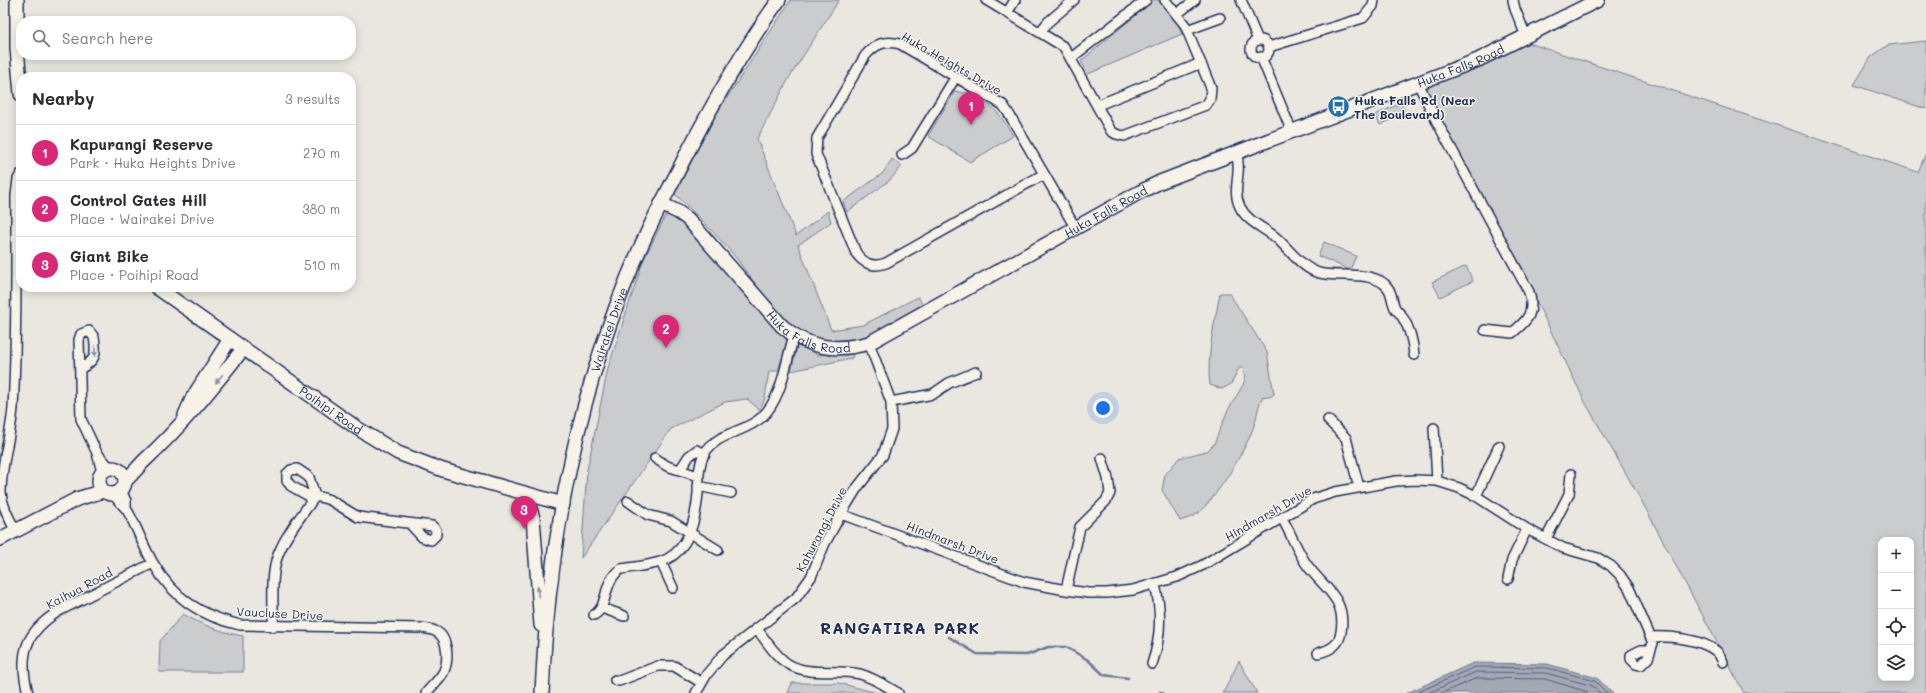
<!DOCTYPE html>
<meta charset="utf-8">
<style>
body{margin:0;font-family:Mali,sans-serif;background:#f2f2f3;color:#2b2b33}
.controls{position:absolute;right:12px;bottom:12px;display:grid;overflow:hidden;border-radius:8px;box-shadow:0 2px 10px #0003}
.controls button{width:36px;height:36px;display:grid;place-items:center;padding:0;border:0;border-bottom:1px solid #e1e1e2;background:#fff;color:#2b2b33;font:20px sans-serif}
.you{position:absolute;left:1103px;top:408px;width:14px;height:14px;margin:-10px;border:3px solid #fff;border-radius:50%;background:#1a73e8;box-shadow:0 0 0 6px #1a73e833}
.badge{display:grid;place-items:center;width:26px;height:26px;border-radius:50%;background:#db2777;color:#fff;font-size:13px;font-weight:700}
.pin{position:absolute;translate:-50% -33px;filter:drop-shadow(0 1px 2px #0008)}
.pin::after{content:'';position:absolute;top:21px;width:14px;height:12px;background:inherit;clip-path:polygon(0 0,100% 0,50% 100%)}
.list{margin:0;padding:0;list-style:none}
h2{display:flex;justify-content:space-between;align-items:center;height:52px;margin:0;padding:0 16px;font-size:17px}
h2 small{font-size:13px;font-weight:400;color:#7c7c81}
.list li{display:grid;grid-template-columns:26px 1fr auto;gap:12px;align-items:center;box-sizing:border-box;height:56px;padding:0 16px;border-top:1px solid #e1e1e2}
.list b{display:block;font-size:15px;white-space:nowrap}
.list p{margin:0;font-size:13px;white-space:nowrap;color:#7c7c81}
.list em{font-size:13px;font-style:normal;color:#7c7c81}
.icon{flex:none;width:22px;height:22px;fill:none;stroke:currentColor;stroke-width:2;stroke-linecap:round;stroke-linejoin:round}
.map{position:relative;flex:none;width:1926px;height:693px;overflow:hidden}
.search{position:absolute;background:#fff;box-shadow:0 2px 10px #0003;left:16px;top:16px;width:340px;height:44px;display:flex;align-items:center;gap:10px;box-sizing:border-box;padding:0 14px;border-radius:16px;color:#7c7c81;font-size:15px}
.panel{position:absolute;background:#fff;box-shadow:0 2px 10px #0003;left:16px;top:72px;width:340px;height:220px;border-radius:16px}
.map>svg:first-child{display:block}
.green{fill:#cbcccd;stroke:#737e96;fill-rule:evenodd}
.water{fill:#a3a8b4;stroke:#6d7892}
.lines{fill:none;stroke-linecap:round;stroke-linejoin:round}
.shore{stroke:#515f80;stroke-width:1}
.stream{stroke:#6d7892;stroke-width:2.5}
.street-casing{stroke:#1b2f5e;stroke-width:12}
.secondary-casing{stroke:#1b2f5e;stroke-width:16}
.street{stroke:#f7f3e8;stroke-width:9}
.secondary{stroke:#f7f3e8;stroke-width:13}
.oneway{fill:#8991a3}
.labels{text-anchor:middle;dominant-baseline:central;stroke-width:3;stroke-linejoin:round;paint-order:stroke}
.street-label{font-size:12px;fill:#1b2f5e;stroke:#f7f3e8}
.poi-label{font-size:12px;font-weight:bold;fill:#1b2f5e;stroke:#f7f3e8;text-anchor:start}
.district-label{font-size:16px;font-weight:bold;letter-spacing:1px;fill:#1b2f5e;stroke:#f7f3e8}
</style>
<div class="map">
<svg width="1926" height="693" viewBox="0 0 1926 693">
<rect width="100%" height="100%" fill="#eae7e0"/>
<filter id="ink" filterUnits="userSpaceOnUse"><feTurbulence type="fractalNoise" baseFrequency=".025" numOctaves="2"/><feDisplacementMap in="SourceGraphic" scale="8" xChannelSelector="R" yChannelSelector="G"/><feConvolveMatrix kernelMatrix="1 2 1 2 8 2 1 2 1" color-interpolation-filters="sRGB"/></filter>
<g filter="url(#ink)">
<!-- green -->
<path class="green" d="M791,0H839L789,78L757,139L796,236L828,211L831,222L798,245L831,330L863,325L918,297L924,307C903,318 875,337 852,339C838,341 820,342 808,335C774,318 751,274 726,246C710,228 692,211 675,194L713,119Z
M1154,0H1158L1178,24L1182,34L1088,74L1081,61Z
M1926,41V109L1854,85L1871,57L1888,45Z
M1526,42L1918,172L1926,153V693H1744L1641,500L1585,402L1515,257L1425,88ZM1881,540H1911V678H1881Z
M955,91L964,93L968,92C994,107 998,110 1013,136L970,162L928,136Z
M1401,103L1406,113L1380,125L1375,115Z
M892,159L902,166L890,180L847,212L843,202L883,173Z
M667,213L692,230L787,341L778,371H769L765,398L760,410L747,399L725,402L671,429L581,558L587,470L608,368L643,261Z
M1324,242L1356,256L1350,270L1318,256Z
M1466,266L1473,281L1440,297L1432,282Z
M1220,293H1229L1267,352L1274,394L1270,397L1263,396C1257,407 1257,420 1252,431C1244,452 1214,503 1195,515C1191,518 1185,519 1180,521L1162,490L1165,475L1179,458L1207,451L1214,444L1227,412L1243,385L1245,379L1243,368H1239L1231,384L1222,389L1210,385C1206,357 1215,321 1220,293Z
M798,344L818,355L853,353L852,358L791,371Z
M183,614C202,625 221,632 243,636V672H159L160,641Z
M1239,661L1257,693H1222L1225,689Z
M792,683H839L877,693H788Z"/>
<!-- water -->
<path class="water" d="M1473,663L1547,664L1597,678L1613,693H1407Z"/>
<g class="lines">
<!-- shore -->
<path class="shore" d="M1416,693L1475,667L1547,668L1595,681L1607,693
M1428,693L1476,672L1546,673L1593,686L1600,693
M1442,693L1477,678L1545,679L1591,693"/>
<!-- stream -->
<path class="stream" d="M949,637L977,654L1027,655L1048,647H1066L1088,660L1104,675L1128,678
M1160,692L1163,693"/>
<defs>
<path id="street" d="M986,0L1064,47L1111,131L1116,134L1124,136L1206,105L1210,99L1211,88L1185,25L1165,0
M1241,0L1258,40
M1513,0L1515,9L1526,36
M1007,13L1015,0
M1177,14L1195,0
M1187,30L1220,18
M1040,32L1048,22L1074,0
M1251 49a9 9 0 1 1 18 0a9 9 0 1 1-18 0Z
M1268,46H1272L1363,18L1373,6L1374,0
M1261,57L1292,132
M1071,58L1146,0
M1418,83L1437,122L1529,292C1535,313 1528,320 1512,333L1485,330
M1098,105L1201,63
M1236,153C1243,172 1231,189 1240,207C1247,221 1262,227 1274,236C1288,247 1301,268 1319,273C1338,278 1376,270 1388,288C1392,293 1392,302 1395,308C1397,311 1401,314 1403,318C1410,329 1413,342 1414,355
M902,155L912,148L955,78
M1044,174L886,263C873,268 864,264 856,253L816,154L817,138L865,56C875,44 884,40 900,44L1003,105L1009,114L1075,227
M80,369C96,360 97,355 94,337L89,331L81,334L79,340L81,419L97,453L110,468
M891,402L933,394L949,383L976,372
M1328,420L1346,438L1359,487
M1434,428L1437,481
M97,453L102,472
M655,458L667,466L698,476
M680,470L689,456L697,450L705,454
M698,486L731,493
M121,490L126,501V508
M113,494C117,500 123,505 127,510C137,527 143,546 153,563C173,598 201,616 240,625L422,628C426,629 431,629 435,631C448,636 449,659 444,671C440,679 432,686 426,693
M315,496L309,477L297,469L291,470L287,474V481L291,486L309,496L320,497L330,500L358,517L432,526L436,530V535L431,540L422,537L410,524
M1476,496L1499,446
M628,501L648,515L671,521L718,550
M841,514L1024,582L1066,590L1089,593H1107L1133,590L1177,577L1203,565L1313,499L1335,492L1396,481L1416,480L1437,481L1459,488L1476,496L1527,529L1563,548L1598,558L1611,566L1620,575L1629,588L1653,643L1648,658L1641,665L1636,664L1631,659V655L1641,650H1650
M1282,518C1290,532 1296,548 1305,562C1321,587 1347,596 1341,632C1339,645 1331,650 1318,653
M16,531C9,519 2,506 1,492C1,464 11,435 13,408C17,337 16,266 16,196L18,179L21,174
M1546,539L1569,494L1571,474
M661,562L673,588
M1508,579L1512,560L1527,529
M1066,590L1080,527L1106,501L1110,493L1108,478L1102,458
M602,608L624,616
M594,615C609,607 602,581 621,569C633,567 647,566 660,562C689,553 696,519 698,493C699,479 698,466 704,454C717,432 745,433 762,417C783,397 785,363 794,336
M273,627C274,602 269,571 281,548C289,530 304,513 315,496
M756,628C766,640 775,656 788,664C810,677 837,668 860,674C874,678 886,686 898,693
M1651,637C1670,636 1701,639 1716,651C1719,653 1721,658 1723,662
M1152,664C1161,638 1162,612 1155,585
M615,680L619,681L658,666H674L702,683
M28,693C18,655 25,632 59,611L153,563
M696,693L707,674L723,655L796,598L811,577L825,543L841,514L857,488L883,455L892,429L891,402L869,343"/>
<g id="secondary">
<path d="M17,0V48L21,94"/>
<path id="s1" d="M661,204L678,212L688,219L782,326C809,349 836,352 869,343L1140,192L1160,182L1478,60L1598,0"/>
<path id="s2" d="M156,287L357,428L398,453L443,470L563,504"/>
<path d="M185,415L193,397L230,339"/>
<circle cx="112" cy="481" r="13"/>
<path d="M125,481C132,475 137,468 144,461C181,427 212,388 243,349"/>
<path d="M525,494L533,518L541,625"/>
<path d="M0,539L77,499L103,491"/>
<path id="s3" d="M542,693C548,541 579,383 642,244C655,214 671,186 685,157C713,103 743,49 779,0"/>
</g>
</defs>
<!-- street casing -->
<use href="#street" class="street-casing"/>
<!-- secondary casing -->
<use href="#secondary" class="secondary-casing"/>
<!-- street -->
<use href="#street" class="street"/>
<!-- secondary -->
<use href="#secondary" class="secondary"/>
</g>
<!-- one-way arrows -->
<defs><path id="oneway-solid" d="M-6-.8H1V-3.2L6.5 0L1 3.2V.8H-6Z"/></defs>
<g class="oneway">
<use href="#oneway-solid" transform="translate(95 351) rotate(93)"/>
<use href="#oneway-solid" transform="translate(219 379) rotate(128)"/>
<use href="#oneway-solid" transform="translate(538 592) rotate(-94)"/>
</g>
</g>
<!-- icons -->
<defs>
<symbol id="bus-disc" viewBox="-11 -11 22 22"><circle r="9.5" fill="#1f6fb2" stroke="#f7f3e8"/><path d="M-5-6H5V4H4V6H2V4H-2V6H-4V4H-5ZM-3.5-4V0h7V-4ZM-3.5 1.2v1.5H-2V1.2ZM2 1.2v1.5H3.5V1.2Z" fill="#fff"/></symbol>
</defs>
<g fill-rule="evenodd">
<use href="#bus-disc" x="1326" y="94" width="25" height="25"/>
</g>
<g class="labels">
<!-- street labels -->
<g class="street-label">
<text transform="translate(952 63) rotate(30)">Huka Heights Drive</text>
<text stroke="none"><textPath href="#s1" startOffset="921">Huka Falls Road</textPath></text>
<text stroke="none"><textPath href="#s1" startOffset="537">Huka Falls Road</textPath></text>
<text stroke="none"><textPath href="#s1" startOffset="201">Huka Falls Road</textPath></text>
<text stroke="none"><textPath href="#s3" startOffset="371">Wairakei Drive</textPath></text>
<text stroke="none"><textPath href="#s2" startOffset="214">Poihipi Road</textPath></text>
<text transform="translate(1268 513) rotate(-30)">Hindmarsh Drive</text>
<text transform="translate(821 529) rotate(-62)">Kahurangi Drive</text>
<text transform="translate(953 542) rotate(21)">Hindmarsh Drive</text>
<text transform="translate(79 588) rotate(-28)">Kaihua Road</text>
<text transform="translate(280 613) rotate(3)">Vaucluse Drive</text>
</g>
<!-- poi labels -->
<g class="poi-label">
<text x="1354" y="100">Huka Falls Rd (Near<tspan x="1354" dy="14">The Boulevard)</tspan></text>
</g>
<!-- district labels -->
<g class="district-label">
<text x="900" y="627">RANGATIRA PARK</text>
</g>
</g>
</svg>
<div class="controls">
<button>+</button>
<button>−</button>
<button><svg class="icon" aria-label="locate" viewBox="0 0 24 24"><circle cx="12" cy="12" r="6"/><path d="M12 2v4M12 18v4M2 12h4M18 12h4"/></svg></button>
<button><svg class="icon" aria-label="layers" viewBox="0 0 24 24"><path d="M12 4l9 5-9 5-9-5zM3 14l9 5 9-5"/></svg></button>
</div>
<div class="you"></div>
<div class="pin badge" style="left:971px;top:125px">1</div>
<div class="pin badge" style="left:666px;top:348px">2</div>
<div class="pin badge" style="left:524px;top:529px">3</div>
<div class="search"><svg class="icon" aria-label="search" viewBox="0 0 24 24"><circle cx="10" cy="10" r="6"/><path d="M15 15l6 6"/></svg>Search here</div>
<section class="panel">
<h2>Nearby<small>3 results</small></h2>
<ul class="list">
<li><span class="badge">1</span><div><b>Kapurangi Reserve</b><p>Park · Huka Heights Drive</p></div><em>270 m</em></li>
<li><span class="badge">2</span><div><b>Control Gates Hill</b><p>Place · Wairakei Drive</p></div><em>380 m</em></li>
<li><span class="badge">3</span><div><b>Giant Bike</b><p>Place · Poihipi Road</p></div><em>510 m</em></li>
</ul>
</section>
</div>
